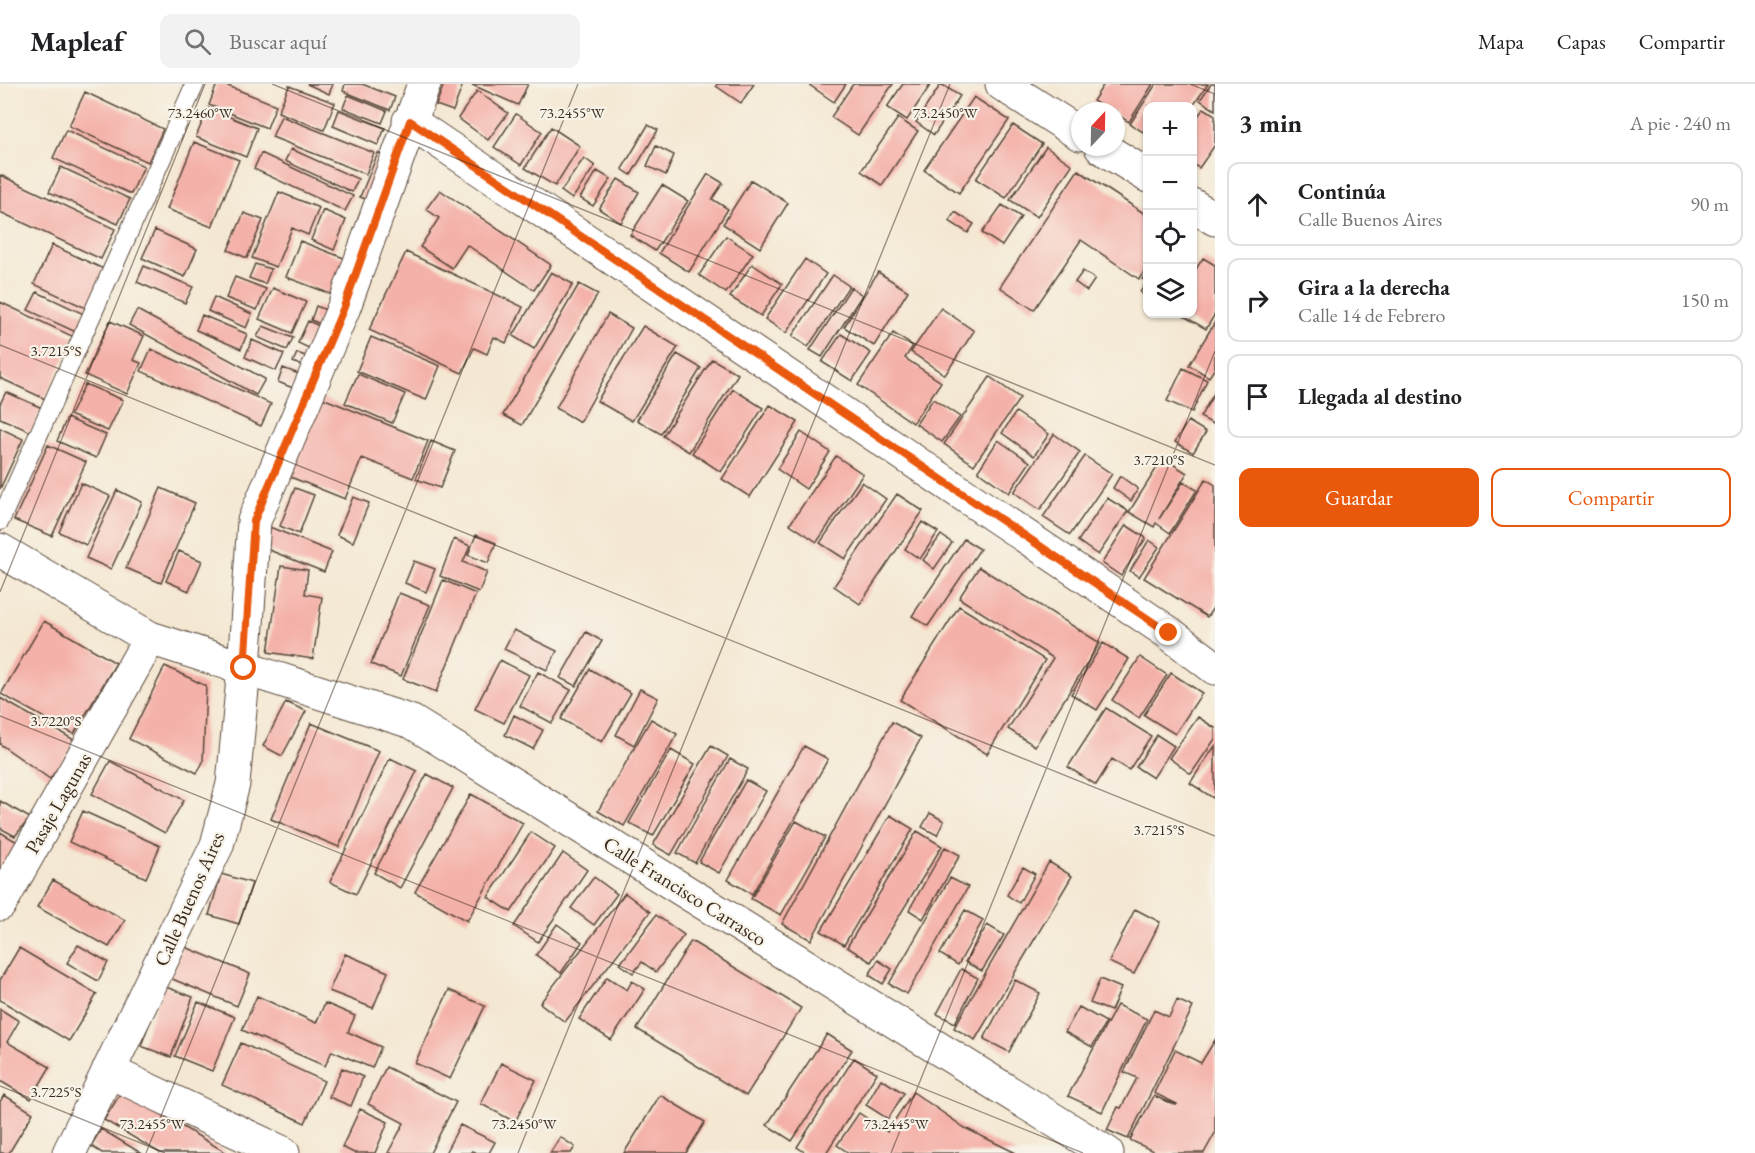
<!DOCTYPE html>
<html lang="es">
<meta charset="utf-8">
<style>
body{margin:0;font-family:"EB Garamond",serif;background:#f2f2f2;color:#202124}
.controls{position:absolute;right:18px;top:18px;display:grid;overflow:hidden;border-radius:12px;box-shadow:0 2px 4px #0004}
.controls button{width:54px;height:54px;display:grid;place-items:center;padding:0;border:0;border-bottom:2px solid #e0e0e0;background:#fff;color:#202124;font:30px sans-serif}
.compass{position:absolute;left:1071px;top:18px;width:54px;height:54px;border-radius:50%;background:#fff;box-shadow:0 2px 4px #0004;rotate:22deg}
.stop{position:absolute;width:18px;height:18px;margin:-14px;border:4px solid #ea580c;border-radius:50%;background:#fff}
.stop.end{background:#ea580c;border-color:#fff;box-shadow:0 2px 6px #0008}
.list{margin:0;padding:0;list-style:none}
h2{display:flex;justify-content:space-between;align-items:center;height:78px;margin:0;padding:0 24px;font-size:26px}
h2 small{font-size:20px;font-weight:400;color:#757577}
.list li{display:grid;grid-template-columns:39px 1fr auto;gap:18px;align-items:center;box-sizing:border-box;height:84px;margin:0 12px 12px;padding:0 12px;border:2px solid #e0e0e0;border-radius:12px}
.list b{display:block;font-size:22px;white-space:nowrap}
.list p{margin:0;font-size:20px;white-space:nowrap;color:#757577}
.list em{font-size:20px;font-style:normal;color:#757577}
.actions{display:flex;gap:12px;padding:18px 24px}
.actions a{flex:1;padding:14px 0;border:2px solid #ea580c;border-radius:12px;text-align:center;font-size:21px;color:#ea580c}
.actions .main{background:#ea580c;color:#fff}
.icon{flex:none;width:33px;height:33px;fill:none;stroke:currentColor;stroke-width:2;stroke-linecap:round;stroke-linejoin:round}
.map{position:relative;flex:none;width:1215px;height:1069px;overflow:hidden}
header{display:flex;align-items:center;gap:36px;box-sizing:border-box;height:84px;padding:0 30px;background:#fff;border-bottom:2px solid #e0e0e0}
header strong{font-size:28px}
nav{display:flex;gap:33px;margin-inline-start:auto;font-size:21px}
.search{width:420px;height:54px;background:#f2f2f2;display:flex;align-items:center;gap:15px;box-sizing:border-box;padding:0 21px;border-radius:12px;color:#757577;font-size:22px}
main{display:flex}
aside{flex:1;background:#fff}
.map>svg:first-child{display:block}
.building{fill:#f4b1a9}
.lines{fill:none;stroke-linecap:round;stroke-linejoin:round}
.lane-casing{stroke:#574639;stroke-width:20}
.street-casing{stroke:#574639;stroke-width:35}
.lane{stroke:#fff;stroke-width:18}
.street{stroke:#fff;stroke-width:33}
.route{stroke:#ea580c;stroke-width:8}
.ticks{fill:none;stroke:#3b2a1e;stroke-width:1.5;stroke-opacity:0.45}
.labels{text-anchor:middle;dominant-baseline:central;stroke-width:4.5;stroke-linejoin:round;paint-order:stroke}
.street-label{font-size:20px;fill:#3b2a1e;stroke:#f7f3e8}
.ticks-label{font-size:15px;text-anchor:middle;fill:#3b2a1e;stroke:#f7f3e8;stroke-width:4.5;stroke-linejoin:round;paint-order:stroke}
</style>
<header>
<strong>Mapleaf</strong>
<div class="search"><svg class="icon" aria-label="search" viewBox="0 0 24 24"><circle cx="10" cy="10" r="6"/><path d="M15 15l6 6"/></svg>Buscar aquí</div>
<nav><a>Mapa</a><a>Capas</a><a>Compartir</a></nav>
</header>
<main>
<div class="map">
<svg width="1215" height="1069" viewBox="0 0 1215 1069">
<rect width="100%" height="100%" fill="#f7f3e8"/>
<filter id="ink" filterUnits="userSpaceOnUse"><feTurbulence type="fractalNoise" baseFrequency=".0167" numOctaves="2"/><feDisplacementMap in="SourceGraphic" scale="12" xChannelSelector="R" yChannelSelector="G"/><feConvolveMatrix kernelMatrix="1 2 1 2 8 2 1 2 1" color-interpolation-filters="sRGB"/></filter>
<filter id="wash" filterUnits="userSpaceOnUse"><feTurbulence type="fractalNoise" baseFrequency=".008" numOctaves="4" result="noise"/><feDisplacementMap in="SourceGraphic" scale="24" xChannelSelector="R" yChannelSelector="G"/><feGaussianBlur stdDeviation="1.35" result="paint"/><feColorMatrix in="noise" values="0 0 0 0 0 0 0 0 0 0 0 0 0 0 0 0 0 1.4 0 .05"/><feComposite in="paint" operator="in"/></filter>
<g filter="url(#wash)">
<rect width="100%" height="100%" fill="#f4e8d3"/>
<g id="blocks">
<!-- building -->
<path class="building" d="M217,0H223L276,21L267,44L209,21Z
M307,0H333L329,10Z
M345,0H362L395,13L390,26L343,7Z
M444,0H463L453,27L436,21Z
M470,0H528L518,21Z
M717,0H754L741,19L716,2Z
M808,0H846L834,18Z
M853,0H893L858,51L831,33Z
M903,0H931L907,36L887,23Z
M941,0L960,12L934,51L916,38Z
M1104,0H1153L1129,38L1116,30V27H1110L1093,17Z
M1156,0H1208L1193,22H1148V51L1130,40Z
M1211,0H1215V26L1200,16Z
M289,2L335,19L324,46L278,28Z
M477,7L508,29L488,56L458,34Z
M85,8L163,45L148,78L69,42Z
M348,11L387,27L382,39L343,24Z
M974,13L1009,36L959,109L924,86Z
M208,24L257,44L246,73L196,53Z
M1204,24L1215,31V61L1199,84L1192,80V40Z
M339,26L385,44L378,61L333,42Z
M516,30L542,48L521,81L494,63Z
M281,32L374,69L366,90L272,53Z
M898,34L918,47L882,101L861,87Z
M648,41L658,46L631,91L622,85Z
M1013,41L1042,60L1006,114L976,95Z
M551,43L580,62L555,102L525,84Z
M66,46L144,82L131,110L53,74Z
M194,58L239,76L212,143L167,125Z
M656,62L674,71L666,91L647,82Z
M1046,63L1072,81L1037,133L1010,116Z
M291,65L358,95L352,108L285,77Z
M261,69L353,112L345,127L254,85Z
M378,69L394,75L377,119L360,113Z
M584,74L595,82L572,115L561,107Z
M61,83L130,115L118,140L49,108Z
M1078,86L1148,132V182L1139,195L1081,156L1034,226L1000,203Z
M597,87L611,95L593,122L580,114Z
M708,90L723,99L712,115L728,125L689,188L659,169Z
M0,91L115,145L101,175L0,128Z
M618,95L639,108L621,139L599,125Z
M751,96L788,119L760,164L723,140Z
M662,101L688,117L655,167L630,151Z
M440,106L551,181L534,206L467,161L452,184L420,163L439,134L426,125Z
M279,108L319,124L308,151L292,144L276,183L252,174Z
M1002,121L1021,133L1002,162L982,149Z
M323,126L346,136L334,166L311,156Z
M955,128L974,140L968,149L949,137Z
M244,129L263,136L247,174L228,166Z
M155,146L197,165L185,193L142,174Z
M726,152L753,170L726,209L699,191Z
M300,157L349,176L336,212L286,193Z
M52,161L106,186L88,225L34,200Z
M406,168L523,223L506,259L494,253L487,270L474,264L462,289L369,246Z
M1203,174L1215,181V230L1206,245L1180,230H1192V191Z
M805,175L826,190L786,249L765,235Z
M255,180L271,185L265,200L249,194Z
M752,180L782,200L761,232L730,213Z
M144,182L193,203L185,219L137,198Z
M1083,187L1095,195L1087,207L1075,198Z
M1148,187V214L1140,208L1147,198L1142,195Z
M551,188L573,200L534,265L513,252Z
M878,188L908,207L874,262L844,243Z
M833,191L849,202L808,263L792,252Z
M235,193L266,205L257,226L226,214Z
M579,200L598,210L522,341L503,331Z
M851,203L862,211L822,273L810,266Z
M273,204L306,218L292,249L259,235Z
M37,208L86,231L78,249L28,226Z
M214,213L252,230L246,244L208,227Z
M0,218L74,253L45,315L0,294Z
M316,222L331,228L325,242L311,236Z
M941,224L974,247L945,291L911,268Z
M137,226L265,295L256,311L129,241Z
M608,230L632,244L580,338L556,324Z
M202,231L247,250L241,265L196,246Z
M110,237L144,252L133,276L141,279L127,310L85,291Z
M308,237L324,244L315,267L298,259Z
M1215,238V284L1209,293L1189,281Z
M263,242L293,254L287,266L257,253Z
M643,242L678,263L632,337L597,317Z
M893,249L913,262L905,274L941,298L913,339L858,301Z
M841,250L871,269L852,297L822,278Z
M371,253L440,282L426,316L357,287Z
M252,256L284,270L276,287L245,273Z
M151,265L271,320L261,342L141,287Z
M297,269L311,274L307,284L293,278Z
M677,270L701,284L661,350L637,336Z
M712,275L738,290L689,368L663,352Z
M283,284L304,292L298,306L278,298Z
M1183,284L1207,296L1192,328L1167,317Z
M358,290L405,310L392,339L345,319Z
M990,293L1020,314L974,381L944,360Z
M85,300L123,316L108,347L70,331Z
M733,305L763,324L721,388L692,369Z
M6,308L42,324L31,348L0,334V320Z
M1215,308V341L1200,333Z
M320,313L428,357L413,394L362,374L345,415L288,392Z
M933,315L960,333L942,358L916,340Z
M770,321L798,338L750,413L722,395Z
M1016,328L1049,350L1034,372L1002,349Z
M67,334L106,351L96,374L57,357Z
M1188,337L1206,348L1193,369L1175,358Z
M0,344L23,355L0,405Z
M801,348L830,368L806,405L777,385Z
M1054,350L1080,368L1040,426L1014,408Z
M998,356L1030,378L1009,409L978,387Z
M431,357L455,367L440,404L416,395Z
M48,361L86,378L52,452L14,436Z
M836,372L863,390L817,458L790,440Z
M1085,372L1112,390L1070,451L1043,433Z
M1163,374L1187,389L1159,435L1183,398L1197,406L1170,449L1156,439L1154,443L1129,428Z
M1120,392L1138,405L1131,417L1113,404Z
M1206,395L1215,401V521L1207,533L1144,494Z
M862,398L886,415L845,475L820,459Z
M81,399L110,412L86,461L59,448Z
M161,404L195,419L161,499L126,484Z
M295,404L314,411L299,450L280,442Z
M117,406L142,418L111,485L86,474Z
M897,410L923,427L860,520L834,502Z
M353,413L369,419L353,458L337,451Z
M1107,414L1128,427L1098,471L1078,457Z
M922,438L938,448L920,475L905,465Z
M1126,441L1146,454L1121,492L1102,479Z
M267,442L332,468L324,488L259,462Z
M476,451L496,459L488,479L468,471Z
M941,451L952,459L934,485L923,476Z
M454,455L470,462L463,478L487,488L479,508L440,492Z
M964,455L980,465L928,542L912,532Z
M1149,456L1159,463L1139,493L1130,487Z
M179,467L202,477L189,507L166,497Z
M414,477L435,485L426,508L405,499Z
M281,482L308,486L305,510L322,513L313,575L268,568Z
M979,483L1100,559L1035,662L1008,645L1053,574L959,514Z
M443,496L476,510L436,608L403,595Z
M399,509L430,521L401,592L371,580Z
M959,522L1045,576L987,670L900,616Z
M44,537L116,579L74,650L1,610Z
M514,546L557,567L547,586L504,565Z
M586,548L602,557L576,602L560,594Z
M1103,559L1129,575L1097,626L1071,610Z
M1140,573L1167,591L1139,634L1112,616Z
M500,576L529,591L504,639L475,625Z
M165,582L206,602L203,678L197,689L129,655Z
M590,585L631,609L602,658L561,635Z
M538,588L571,606L552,639L520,622Z
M1171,589L1202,609L1175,650L1144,631Z
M640,605L658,614L634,661L616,651Z
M0,614L76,657L50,695L0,660Z
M286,618L306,627L282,672L263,662Z
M1106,624L1151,652L1129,686L1112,675L1096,701L1068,683Z
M514,631L543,646L533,665L505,651Z
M1198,633L1215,644V655L1191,690L1169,674Z
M651,635L677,650L624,742L598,727Z
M892,638L921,654L811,856L782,840Z
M311,639L379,667L339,763L271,735Z
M1157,651L1174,662L1153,694L1136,683Z
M711,662L728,672L671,771L653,761Z
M804,662L828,675L752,810L728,796Z
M1215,662V711L1213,714L1190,699Z
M671,666L695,680L653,752L629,739Z
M390,674L417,687L356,810L330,798Z
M730,675L748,685L695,779L677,769Z
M110,677L184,716L165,749L92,710Z
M427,690L453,704L400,804L374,789Z
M746,696L766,707L719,789L699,778Z
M471,710L523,739L467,837L415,808Z
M0,717L30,734L15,752L0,744Z
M83,727L160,762L146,794L69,758Z
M930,729L944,737L937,751L922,743Z
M890,731L913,745L844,861L821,847Z
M796,737L825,753L781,831L751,815Z
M917,747L942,762L871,878L847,863Z
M0,748L19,759L3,786L0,784Z
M531,748L555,764L511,828L488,813Z
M945,763L960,771L923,835L909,826Z
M563,769L587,786L538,858L514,842Z
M1049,778L1072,792L975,956L954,944Z
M1023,783L1035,790L1019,819L1007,811Z
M221,790L252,799L239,840L209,831Z
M594,793L617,810L594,841L571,824Z
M950,794L968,803L907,910L889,900Z
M53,796L125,836L109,863L37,823Z
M625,809L650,828L565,938L540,919Z
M1135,825L1160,838L1134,890L1109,878Z
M965,826L983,836L958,881L940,870Z
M656,831L684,851L656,888L642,878L633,889L620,880Z
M557,840L582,858L561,889L536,871Z
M987,841L1004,851L982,887L965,878Z
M691,857L801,924L746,1012L637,945Z
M78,861L108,878L98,897L67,879Z
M183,862L250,890L237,922L170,894Z
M19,864L97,910L69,957L0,916V896Z
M345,870L388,888L373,924L329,907Z
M878,876L892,885L883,900L869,891Z
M961,885L978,894L955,939L937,930Z
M607,893L627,906L632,897L645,905L611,956L579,935Z
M1100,895L1121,904L1111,927L1090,919Z
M1015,896L1040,909L1009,968L984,955Z
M163,902L193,913L171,973L141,962Z
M449,906L485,922L450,995L415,979Z
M257,912L316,939L325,919L355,932L348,948L381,963L372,984L332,967L325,982L242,946Z
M1177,916L1193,923L1128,1055L1107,1046L1118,1023L1121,1024L1137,994L1124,988L1154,926L1169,933Z
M198,918L235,933L212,987L175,972Z
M1117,921L1147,935L1102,1028L1068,1012Z
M1079,923L1106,938L1092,963L1065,948Z
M0,925L19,937L7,958L50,983L31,1015L0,997Z
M827,950L852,966L792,1057L767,1041Z
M1215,956V1049L1204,1069H1157L1130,1056L1154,1012L1176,1021L1177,1020L1154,1009L1175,966L1201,979Z
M241,959L324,997L305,1039L222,1001Z
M854,974L877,989L826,1069H806L797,1063Z
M501,979L536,996L515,1038L481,1020Z
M386,983L456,1018L430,1069H388L404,1039L368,1020Z
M342,984L363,993L351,1022L329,1013Z
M881,995L904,1009L888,1035L866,1021Z
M122,1007L227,1069H160L104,1036Z
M913,1008L965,1044L1016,1069H849L837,1061L859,1029L887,1048Z
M4,1011L33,1029L9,1069H0V1018Z
M660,1011L705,1038L686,1069H624Z
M360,1025L388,1038L375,1069H354L342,1063Z
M460,1041L495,1058L489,1069H476L472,1067L470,1069H445Z
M101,1045L141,1069H102L91,1062Z
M560,1053L575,1063L571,1069H550Z"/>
</g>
</g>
<g filter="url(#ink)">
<use href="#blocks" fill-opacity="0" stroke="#574639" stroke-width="1.5"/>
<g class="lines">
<defs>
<path id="lane" d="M0,437L195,0"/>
<path id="street" d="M1002,0L1080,50
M409,37L1169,549L1215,584
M1101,63L1148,92
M1192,121L1215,135
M0,466L150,554L412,638L1107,1069
M0,820L150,554
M108,987L283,1069
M69,1069L217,761L233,700L244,584L254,437L344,223L424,0"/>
</defs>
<!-- lane casing -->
<use href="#lane" class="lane-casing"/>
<!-- street casing -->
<use href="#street" class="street-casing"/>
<!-- lane -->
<use href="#lane" class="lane"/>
<!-- street -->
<use href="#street" class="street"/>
</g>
</g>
<g class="lines" filter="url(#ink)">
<!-- route -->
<path class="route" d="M244,584L254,437L344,223L410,37L1169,549"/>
</g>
<!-- ticks -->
<path class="ticks" d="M272,0L1215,381M1190,0L1215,10M0,261L1215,752M0,508L205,0M0,632L1083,1069M0,1002L165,1069M146,1069L578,0M518,1069L950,0M891,1069L1215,267"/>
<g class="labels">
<!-- street labels -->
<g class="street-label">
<text transform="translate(58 719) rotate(-60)">Pasaje Lagunas</text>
<text transform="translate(685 807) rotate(32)">Calle Francisco Carrasco</text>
<text transform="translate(189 815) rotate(-66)">Calle Buenos Aires</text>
</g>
</g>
<g class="ticks-label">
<text x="200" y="34">73.2460°W</text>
<text x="572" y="34">73.2455°W</text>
<text x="945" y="34">73.2450°W</text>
<text x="56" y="272">3.7215°S</text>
<text x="1159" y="381">3.7210°S</text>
<text x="56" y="642">3.7220°S</text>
<text x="1159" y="751">3.7215°S</text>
<text x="56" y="1013">3.7225°S</text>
<text x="152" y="1045">73.2455°W</text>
<text x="524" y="1045">73.2450°W</text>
<text x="896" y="1045">73.2445°W</text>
</g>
</svg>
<div class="controls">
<button>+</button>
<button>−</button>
<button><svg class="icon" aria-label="locate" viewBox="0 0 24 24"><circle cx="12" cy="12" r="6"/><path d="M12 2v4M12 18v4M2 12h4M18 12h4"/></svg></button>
<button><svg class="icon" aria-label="layers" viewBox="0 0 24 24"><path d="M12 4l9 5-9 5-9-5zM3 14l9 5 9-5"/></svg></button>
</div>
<svg class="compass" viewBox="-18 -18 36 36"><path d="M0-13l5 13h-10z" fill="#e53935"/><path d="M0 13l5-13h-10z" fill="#757577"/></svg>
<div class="stop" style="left:244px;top:584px"></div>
<div class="stop end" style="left:1169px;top:549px"></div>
</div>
<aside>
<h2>3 min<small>A pie · 240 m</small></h2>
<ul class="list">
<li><svg class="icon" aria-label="ahead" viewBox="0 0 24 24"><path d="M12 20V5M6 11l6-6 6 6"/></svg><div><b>Continúa</b><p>Calle Buenos Aires</p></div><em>90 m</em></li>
<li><svg class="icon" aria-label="right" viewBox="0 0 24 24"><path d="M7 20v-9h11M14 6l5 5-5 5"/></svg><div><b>Gira a la derecha</b><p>Calle 14 de Febrero</p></div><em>150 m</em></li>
<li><svg class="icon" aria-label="arrive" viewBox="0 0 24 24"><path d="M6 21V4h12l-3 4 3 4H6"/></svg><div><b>Llegada al destino</b></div></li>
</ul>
<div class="actions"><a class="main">Guardar</a><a>Compartir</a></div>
</aside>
</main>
